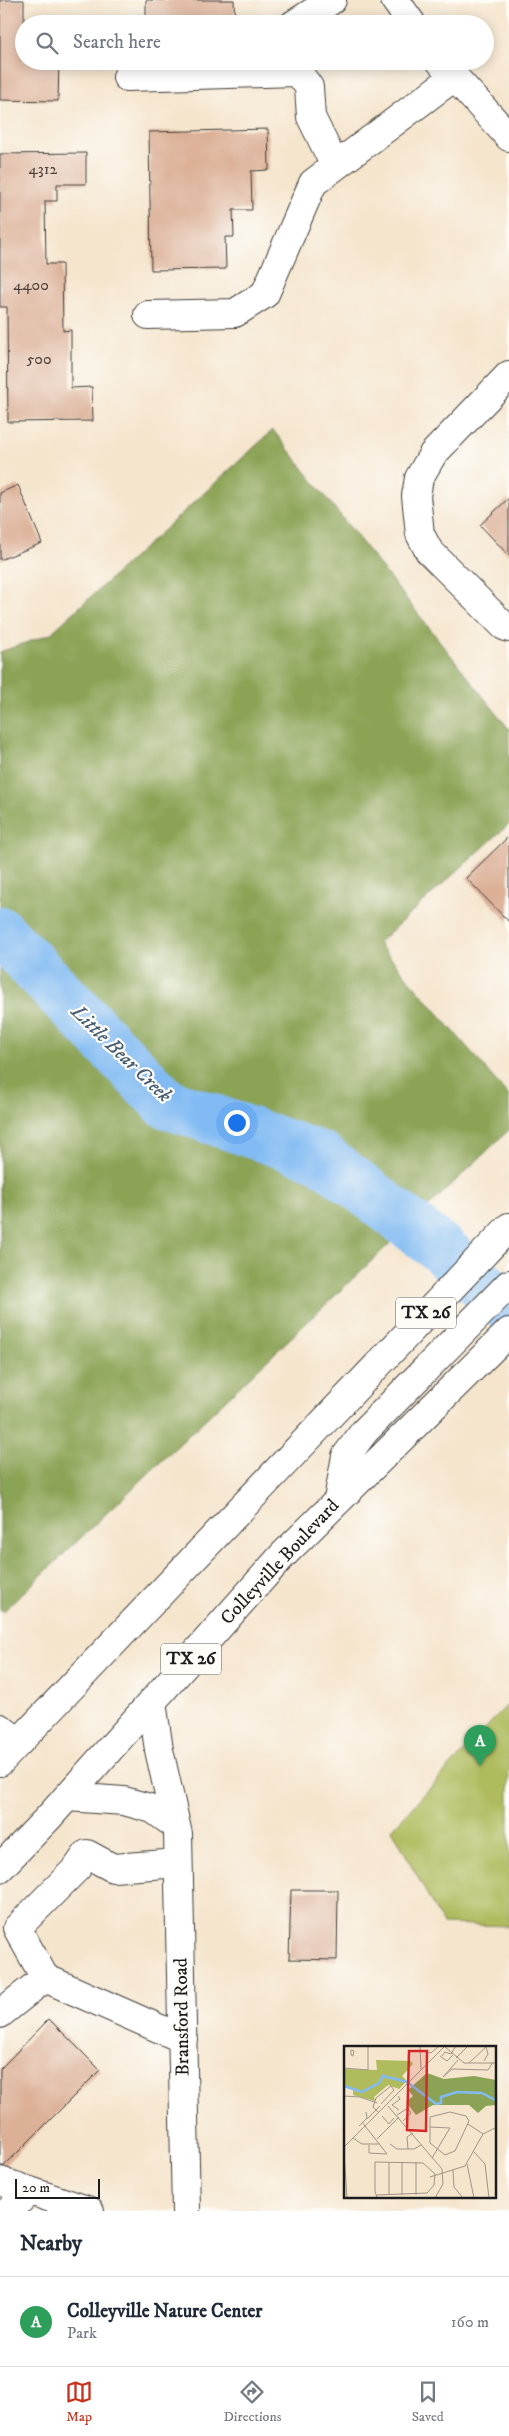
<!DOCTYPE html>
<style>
body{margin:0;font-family:"IM FELL DW Pica",serif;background:#f2f2f3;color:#1f2937}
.scale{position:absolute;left:15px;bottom:12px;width:85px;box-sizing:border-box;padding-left:5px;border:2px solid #1c1c1c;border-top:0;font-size:14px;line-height:18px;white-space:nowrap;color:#1c1c1c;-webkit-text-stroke:4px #fdfcf7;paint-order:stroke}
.you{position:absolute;left:236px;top:1122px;width:18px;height:18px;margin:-12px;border:4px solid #fff;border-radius:50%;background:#1a73e8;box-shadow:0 0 0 8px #1a73e833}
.badge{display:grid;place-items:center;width:32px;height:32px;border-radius:50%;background:#c8321e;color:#fff;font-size:16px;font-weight:700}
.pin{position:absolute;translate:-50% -41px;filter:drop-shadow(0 1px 2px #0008)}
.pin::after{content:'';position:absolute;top:26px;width:18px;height:15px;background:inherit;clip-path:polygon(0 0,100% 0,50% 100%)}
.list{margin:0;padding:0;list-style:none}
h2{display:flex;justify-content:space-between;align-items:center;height:65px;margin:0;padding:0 20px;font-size:21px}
h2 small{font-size:16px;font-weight:400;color:#747a83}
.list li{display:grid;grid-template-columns:32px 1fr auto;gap:15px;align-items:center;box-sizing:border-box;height:90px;padding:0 20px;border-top:1px solid #e0e1e3}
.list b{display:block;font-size:19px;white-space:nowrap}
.list p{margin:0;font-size:16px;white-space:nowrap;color:#747a83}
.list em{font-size:16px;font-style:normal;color:#747a83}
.icon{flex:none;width:28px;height:28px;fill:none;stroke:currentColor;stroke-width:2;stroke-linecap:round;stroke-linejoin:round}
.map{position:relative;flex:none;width:509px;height:2211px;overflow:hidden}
.search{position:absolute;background:#fff;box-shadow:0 2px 12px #0003;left:15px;right:15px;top:15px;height:55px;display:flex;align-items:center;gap:12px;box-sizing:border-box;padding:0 18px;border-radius:28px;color:#747a83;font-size:19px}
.sheet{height:155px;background:#fff}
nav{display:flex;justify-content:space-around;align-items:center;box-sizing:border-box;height:70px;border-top:1px solid #e0e1e3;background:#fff;font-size:14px;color:#747a83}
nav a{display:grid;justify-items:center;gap:2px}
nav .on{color:#c8321e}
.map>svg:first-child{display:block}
.green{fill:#afbb5d;stroke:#666c3c}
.forest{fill:#8ba354;stroke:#546038}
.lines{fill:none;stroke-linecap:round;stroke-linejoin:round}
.river{stroke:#82bbf3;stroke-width:51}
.building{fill:#dcb097}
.minor-casing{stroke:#3d3a37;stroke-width:30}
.major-casing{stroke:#3d3a37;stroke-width:30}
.minor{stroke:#fff;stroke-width:28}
.major{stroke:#fff;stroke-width:28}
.labels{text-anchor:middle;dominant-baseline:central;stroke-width:4.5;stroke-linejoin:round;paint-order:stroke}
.number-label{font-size:16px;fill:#4c413b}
.shield{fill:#fdfcf7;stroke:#605f5e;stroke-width:1}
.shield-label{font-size:18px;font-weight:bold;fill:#1c1c1c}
.street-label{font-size:19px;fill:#1c1c1c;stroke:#fdfcf7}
.water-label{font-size:20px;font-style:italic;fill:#455c72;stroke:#fdfcf7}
.inset-river{fill:none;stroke:#82bbf3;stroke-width:2.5}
.inset-road{fill:none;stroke:#9e9586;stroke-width:1}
.view{fill:#d62828;fill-opacity:0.15;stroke:#d62828;stroke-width:2.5}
.inset-edge{fill:none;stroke:#1c1c1c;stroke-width:2.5}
</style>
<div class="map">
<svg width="509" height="2211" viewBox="0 0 509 2211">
<rect width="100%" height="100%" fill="#fdfcf7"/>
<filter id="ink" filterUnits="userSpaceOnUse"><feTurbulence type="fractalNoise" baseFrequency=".02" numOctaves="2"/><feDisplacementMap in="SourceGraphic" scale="10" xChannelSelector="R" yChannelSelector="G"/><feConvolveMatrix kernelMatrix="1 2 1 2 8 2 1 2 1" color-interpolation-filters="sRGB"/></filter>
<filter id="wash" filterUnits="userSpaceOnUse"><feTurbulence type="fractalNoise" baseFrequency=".0096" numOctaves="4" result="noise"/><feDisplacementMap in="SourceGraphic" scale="20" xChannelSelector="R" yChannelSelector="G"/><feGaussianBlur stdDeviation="1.12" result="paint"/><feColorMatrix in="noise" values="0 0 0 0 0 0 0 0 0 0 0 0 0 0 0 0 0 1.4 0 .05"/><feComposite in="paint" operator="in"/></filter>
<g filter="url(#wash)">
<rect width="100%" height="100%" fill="#f5e5cd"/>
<!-- green -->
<path class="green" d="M509,1703V1926L443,1924L392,1829Z"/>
<!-- forest -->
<path class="forest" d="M273,430L509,729V824L378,943L509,1096V1130L4,1611L0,1610V652L50,634Z"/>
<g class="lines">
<!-- river -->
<path class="river" d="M0,932L166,1103L321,1157L439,1247L509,1308"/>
</g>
<g id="blocks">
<!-- building -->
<path class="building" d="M0,0H24V61H59L58,101L0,100Z
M146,0H234L235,24H146Z
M268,129L269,170L251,171L252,210H233L234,237H225L226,269L151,270L149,132Z
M86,153V184H57V201H45L46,264H62L63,331L71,330V388L92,387L93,421L8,422L7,307H0V154Z
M18,485L42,543L0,560V493Z
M509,498V556L480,525Z
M509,836V922L466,878Z
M291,1890H338L337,1960L289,1959Z
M49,2019L100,2070L4,2166H0V2069Z"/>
</g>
</g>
<g filter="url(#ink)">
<use href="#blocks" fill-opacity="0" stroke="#3d3a37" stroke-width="1"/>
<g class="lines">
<defs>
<path id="minor" d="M395,0L412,24
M294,24L332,0
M290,61L309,87L311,117L335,166
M440,61L509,137
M127,77L297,72
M148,315L235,313L265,294L313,183L454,77
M509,375L433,454L419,478L416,496L420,534L429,551L504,626L509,628
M152,1702L159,1750L178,1834L186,2211
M0,1728L19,1742
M67,1797L124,1801L153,1809L174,1824
M178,1863L113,1868L87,1854L77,1868L17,1928L45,1978L183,2039
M0,2014L45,1978
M0,2181L90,2211
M9,2211L29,2191"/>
<path id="major" d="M338,1500L346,1456L364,1432L509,1284
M0,1762L509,1227
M0,1868L50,1816L282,1556L509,1332"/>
</defs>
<!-- minor casing -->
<use href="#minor" class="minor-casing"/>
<!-- major casing -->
<use href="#major" class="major-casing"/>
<!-- minor -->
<use href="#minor" class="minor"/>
<!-- major -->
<use href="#major" class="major"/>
</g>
</g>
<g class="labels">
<!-- number labels -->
<g class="number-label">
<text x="43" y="169">4312</text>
<text x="31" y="285">4400</text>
<text x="39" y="359">500</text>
</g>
<!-- shield labels -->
<g class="shield">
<rect x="396" y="1297.5" width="60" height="31" rx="4"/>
<rect x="161" y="1643.5" width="60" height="31" rx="4"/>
</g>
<g class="shield-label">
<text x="426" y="1313">TX 26</text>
<text x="191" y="1659">TX 26</text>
</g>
<!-- street labels -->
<g class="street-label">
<text transform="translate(280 1562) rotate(-47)">Colleyville Boulevard</text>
<text transform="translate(182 2017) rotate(-91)">Bransford Road</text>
</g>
<!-- water labels -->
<g class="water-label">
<text transform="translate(121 1054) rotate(44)">Little Bear Creek</text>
</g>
</g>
<!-- overview -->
<g transform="translate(344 2046)">
<rect width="152" height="152" fill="#f5e5cd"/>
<path d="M32,14L67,15L69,18L58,30L63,35L55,43L44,39L30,51L31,55L9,49V42H0V23L33,24Z" fill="#afbb5d"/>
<path d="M83,27L100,33L130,30L152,34V59L142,60L134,67L125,59H89L72,69L62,56L69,50L64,44Z" fill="#8ba354"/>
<path class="inset-river" d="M0,40L18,46L35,37L39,30L63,36L92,58L97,57V51L113,46L138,47L153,55"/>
<path class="inset-road" d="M76,0L77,23M100,0L120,17H153M7,4L10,5L9,10L7,9ZM76,4L87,7L95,0M96,10L103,15L109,9M98,10L101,6L107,8L112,0M112,12L124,0M114,14L99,31L108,23L144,24L149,16M140,15L144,8L142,1M125,17L143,0M0,22L24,24V0M0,50L16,51L33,57M54,50L56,53L48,59L55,64M44,60L98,123L99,138L91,152M34,66L29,61L32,52L47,40L50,44L37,58M106,66L122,70L125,75L111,105L101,109L86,97V71ZM53,69L64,62L67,67L59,75M38,70L45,78L50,72M23,73L36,60M18,76L43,108L25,107V99M124,78L139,88M15,80L23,72L22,66M86,81L106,82L88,112M9,92L18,98H36M33,93L55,71M46,98L53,103H70L77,99M0,101L101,0M64,103L63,91L69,87M130,106L141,118L145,152M0,107L3,152M45,116V149M58,116V149M72,116V149M123,118L130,152M109,124L110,141L119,152M86,131L121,120L139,88L153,81M32,149L83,147L90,139L91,128L79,117L31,116V145L33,152"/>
<path class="view" d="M65,5H83L82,85L63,84Z"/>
<rect width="152" height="152" class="inset-edge"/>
</g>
</svg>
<div class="scale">20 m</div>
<div class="you"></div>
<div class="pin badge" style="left:480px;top:1766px;background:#2e9e5b">A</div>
<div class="search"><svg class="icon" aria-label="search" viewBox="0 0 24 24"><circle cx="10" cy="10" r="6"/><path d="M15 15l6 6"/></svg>Search here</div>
</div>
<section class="sheet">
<h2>Nearby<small></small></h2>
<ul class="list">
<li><span class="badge" style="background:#2e9e5b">A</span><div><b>Colleyville Nature Center</b><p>Park</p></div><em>160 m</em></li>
</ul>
</section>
<nav>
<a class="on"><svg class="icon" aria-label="map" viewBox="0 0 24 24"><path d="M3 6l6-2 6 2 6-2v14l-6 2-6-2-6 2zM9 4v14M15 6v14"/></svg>Map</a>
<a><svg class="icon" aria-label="directions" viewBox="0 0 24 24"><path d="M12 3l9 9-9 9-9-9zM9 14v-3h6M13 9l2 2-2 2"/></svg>Directions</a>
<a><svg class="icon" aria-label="saved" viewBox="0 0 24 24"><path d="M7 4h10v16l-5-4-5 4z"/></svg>Saved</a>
</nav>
